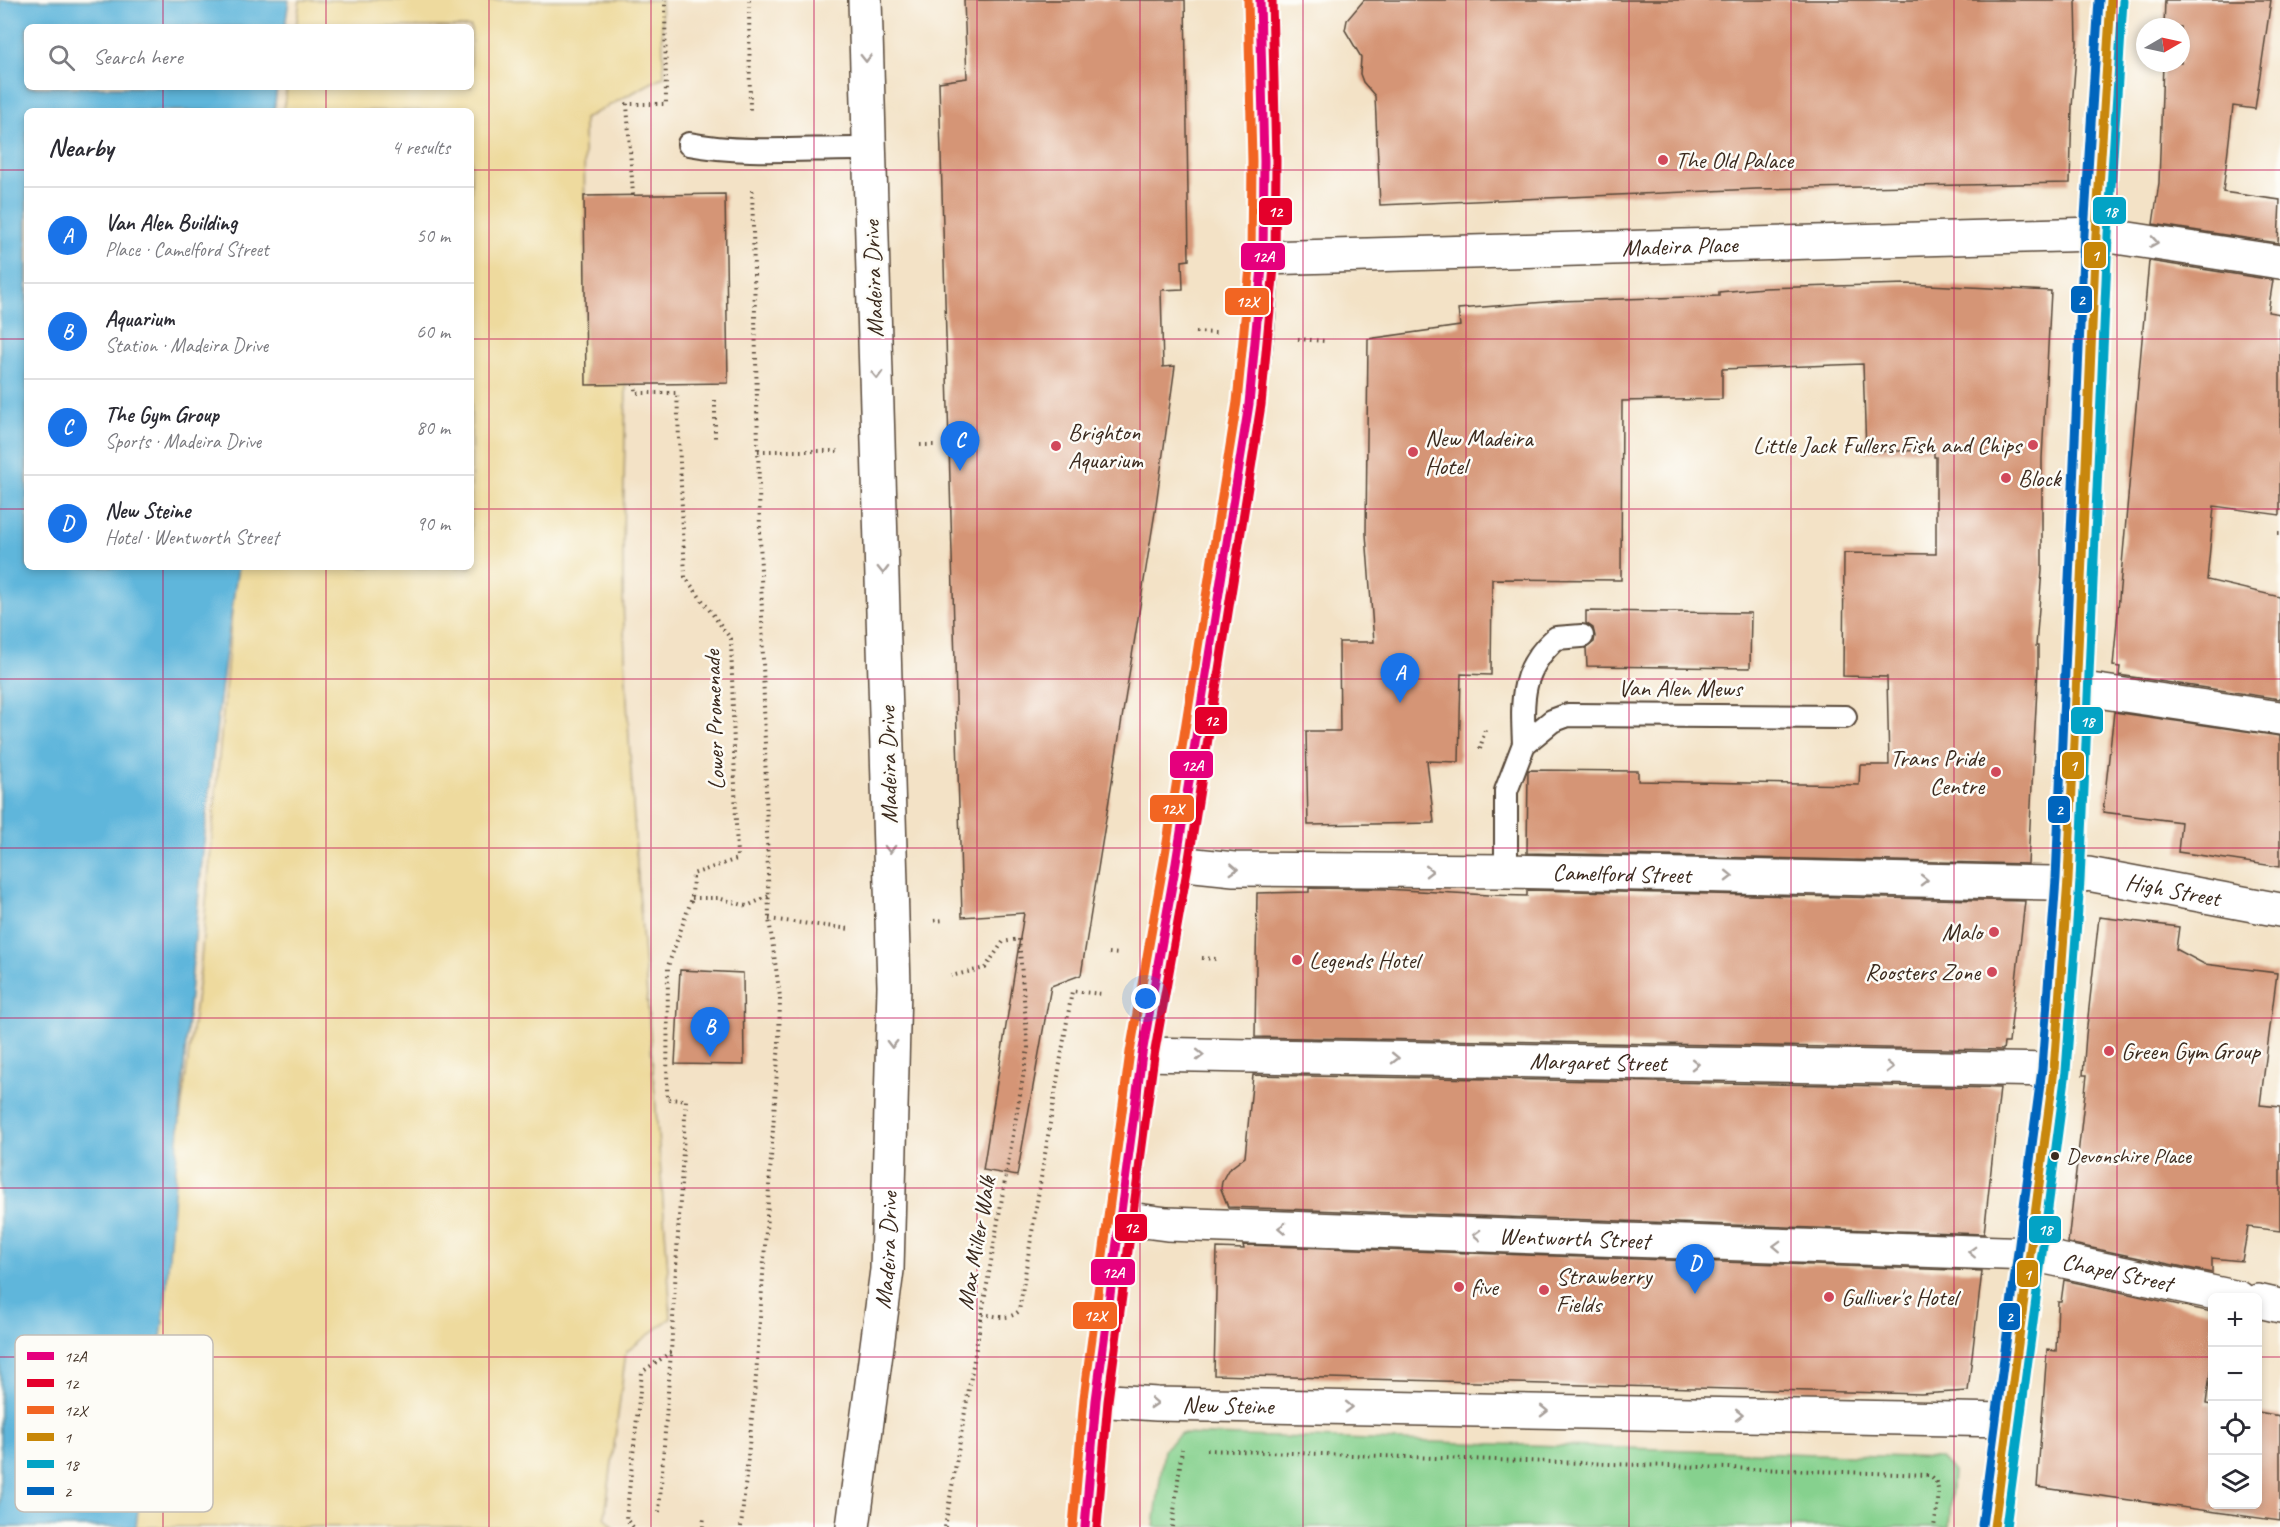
<!DOCTYPE html>
<meta charset="utf-8">
<style>
body{margin:0;font-family:Caveat,sans-serif;background:#f2f2f3;color:#2b2b33}
.controls{position:absolute;right:18px;bottom:18px;display:grid;overflow:hidden;border-radius:9px;box-shadow:0 3px 9px #0003}
.controls button{width:54px;height:54px;display:grid;place-items:center;padding:0;border:0;border-bottom:2px solid #e1e1e2;background:#fff;color:#2b2b33;font:30px sans-serif}
.compass{position:absolute;left:2136px;top:18px;width:54px;height:54px;border-radius:50%;background:#fff;box-shadow:0 3px 9px #0003;rotate:81deg}
.you{position:absolute;left:1146px;top:999px;width:21px;height:21px;margin:-15px;border:4px solid #fff;border-radius:50%;background:#1a73e8;box-shadow:0 0 0 9px #1a73e833}
.badge{display:grid;place-items:center;width:39px;height:39px;border-radius:50%;background:#1a73e8;color:#fff;font-size:20px;font-weight:700}
.pin{position:absolute;translate:-50% -50px;filter:drop-shadow(0 2px 3px #0008)}
.pin::after{content:'';position:absolute;top:32px;width:21px;height:18px;background:inherit;clip-path:polygon(0 0,100% 0,50% 100%)}
.list{margin:0;padding:0;list-style:none}
h2{display:flex;justify-content:space-between;align-items:center;height:78px;margin:0;padding:0 24px;font-size:26px}
h2 small{font-size:20px;font-weight:400;color:#7c7c81}
.list li{display:grid;grid-template-columns:39px 1fr auto;gap:18px;align-items:center;box-sizing:border-box;height:96px;padding:0 24px;border-top:2px solid #e1e1e2}
.list b{display:block;font-size:22px;white-space:nowrap}
.list p{margin:0;font-size:20px;white-space:nowrap;color:#7c7c81}
.list em{font-size:20px;font-style:normal;color:#7c7c81}
.icon{flex:none;width:33px;height:33px;fill:none;stroke:currentColor;stroke-width:2;stroke-linecap:round;stroke-linejoin:round}
.map{position:relative;flex:none;width:2280px;height:1527px;overflow:hidden}
.search{position:absolute;background:#fff;box-shadow:0 3px 9px #0003;left:24px;top:24px;width:450px;height:66px;display:flex;align-items:center;gap:15px;box-sizing:border-box;padding:0 21px;border-radius:9px;color:#7c7c81;font-size:22px}
.panel{position:absolute;background:#fff;box-shadow:0 3px 9px #0003;left:24px;top:108px;width:450px;height:462px;border-radius:9px}
.map>svg:first-child{display:block}
.green{fill:#86d18e;stroke:#607e56;stroke-width:1.5}
.sand{fill:#eeda9e;stroke:#94825e;stroke-width:1.5}
.water{fill:#5eb6db;stroke:#4c707c;stroke-width:1.5}
.building{fill:#d59576}
.lines{fill:none;stroke-linecap:round;stroke-linejoin:round}
.lane-casing{stroke:#574637;stroke-width:26}
.street-casing{stroke:#574637;stroke-width:36}
.secondary-casing{stroke:#574637;stroke-width:36}
.primary-casing{stroke:#574637;stroke-width:36}
.path{stroke:#574637;stroke-width:4;stroke-dasharray:1.5 4.5;stroke-linecap:butt}
.lane{stroke:#fff;stroke-width:22}
.street{stroke:#fff;stroke-width:33}
.secondary{stroke:#fde5c5;stroke-width:33}
.primary{stroke:#fbbe6e;stroke-width:33}
.bus-1-casing{stroke:#fdfcf7;stroke-width:14}
.bus-2-casing{stroke:#fdfcf7;stroke-width:14}
.bus-3-casing{stroke:#fdfcf7;stroke-width:14}
.bus-4-casing{stroke:#fdfcf7;stroke-width:14}
.bus-5-casing{stroke:#fdfcf7;stroke-width:14}
.bus-6-casing{stroke:#fdfcf7;stroke-width:14}
.bus-1{stroke:#e5007d;stroke-width:9}
.bus-2{stroke:#e4002b;stroke-width:9}
.bus-3{stroke:#f26522;stroke-width:9}
.bus-4{stroke:#c88708;stroke-width:9}
.bus-5{stroke:#03a3c5;stroke-width:9}
.bus-6{stroke:#0065bd;stroke-width:9}
.oneway{stroke:#a79f9a}
.grid{fill:none;stroke:#c2185b;stroke-width:1.5;stroke-opacity:0.55}
.poi-dot{fill:#d1495b;stroke:#fdfcf7;stroke-width:2}
.bus-dot{fill:#3b2a1e;stroke:#fdfcf7;stroke-width:2}
.labels{text-anchor:middle;dominant-baseline:central;stroke-width:5;stroke-linejoin:round;paint-order:stroke}
.bus-label{font-size:22px;fill:#3b2a1e;stroke:#fdfcf7;text-anchor:start}
.poi-label{font-size:24px;fill:#3b2a1e;stroke:#fdfcf7;text-anchor:start}
.street-label{font-size:24px;fill:#3b2a1e;stroke:#fdfcf7}
.key{fill:#fdfcf7;stroke:#c3bdb6;stroke-width:1.5}
.key-label{font-size:16px;fill:#3b2a1e}
.line-badge{stroke:#fdfcf7;stroke-width:2}
.badge-label{font-size:16px;text-anchor:middle;font-weight:bold;fill:#fff}
</style>
<div class="map">
<svg width="2280" height="1527" viewBox="0 0 2280 1527">
<rect width="100%" height="100%" fill="#fdfcf7"/>
<filter id="ink" filterUnits="userSpaceOnUse"><feTurbulence type="fractalNoise" baseFrequency=".0167" numOctaves="2"/><feDisplacementMap in="SourceGraphic" scale="12" xChannelSelector="R" yChannelSelector="G"/><feConvolveMatrix kernelMatrix="1 2 1 2 8 2 1 2 1" color-interpolation-filters="sRGB"/></filter>
<filter id="wash" filterUnits="userSpaceOnUse"><feTurbulence type="fractalNoise" baseFrequency=".008" numOctaves="4" result="noise"/><feDisplacementMap in="SourceGraphic" scale="24" xChannelSelector="R" yChannelSelector="G"/><feGaussianBlur stdDeviation="1.35" result="paint"/><feColorMatrix in="noise" values="0 0 0 0 0 0 0 0 0 0 0 0 0 0 0 0 0 1.4 0 .05"/><feComposite in="paint" operator="in"/></filter>
<g filter="url(#wash)">
<rect width="100%" height="100%" fill="#f3e2c6"/>
<!-- green -->
<path class="green" d="M1180,1434L1940,1458L1953,1471L1949,1527H1154L1164,1449Z"/>
<!-- sand -->
<path class="sand" d="M300,0H661L664,76L584,119L586,384H626C625,465 621,547 624,628C632,859 657,1088 671,1318L626,1352L605,1517L614,1527H125L200,971L236,567H471V111H283L287,87H471V27H296Z"/>
<!-- water -->
<path class="water" d="M0,0H289L285,27H27V87H277L274,111H27V567H238C202,804 186,1043 167,1281C160,1364 145,1445 136,1527H0Z"/>
<g id="blocks">
<!-- building -->
<path class="building" d="M964,0H1185L1189,260L1182,261L1183,289L1161,290L1163,367L1175,366L1155,512L1081,975L1051,986L1017,1176L983,1170L1024,913L962,917L939,82L967,78Z
M1364,0H2076L2077,43L2072,107L2070,183L1756,189L1380,205L1375,96L1363,82L1360,74L1361,57L1345,30L1347,20Z
M2165,0H2271L2255,109L2233,106L2223,192L2280,200L2278,243L2153,224L2159,183L2163,63H2181V27H2164Z
M725,194L728,383L586,385L584,196Z
M2149,261L2273,280L2268,312L2280,314V515L2214,506L2207,580L2280,597V699L2119,675L2120,667L2113,666Z
M1908,284L2051,291L2042,458V570L2036,646H2038V668L2028,864L1527,853L1528,770L1638,771V781L1859,785L1860,765H1889L1887,677L1843,676L1844,553L1936,554V457H1934V450L1866,452L1863,364L1722,369V399L1622,401L1621,580L1492,579L1491,675L1461,674L1459,762L1427,761L1434,823L1308,825L1306,731H1340L1339,642H1374L1366,534L1368,339L1460,326L1458,309L1559,301L1719,296V292L1764,288Z
M1586,611L1751,613L1750,668L1587,666L1586,648L1594,642L1595,636L1593,628L1586,623Z
M2114,712L2280,736V867L2178,852L2181,822L2103,812Z
M1309,888L1385,889L1488,895L1527,896V890L2025,901L2009,1043H2004L2003,1050L1255,1037L1257,893L1309,892Z
M2099,917L2179,927L2176,949L2204,964L2277,973L2260,1105L2280,1107V1231L2248,1227L2242,1261L2212,1258V1273L2068,1243L2087,1075H2083L2086,1035Z
M680,970L743,973L744,1065L675,1064Z
M1253,1075L2000,1088L1984,1234L1228,1207L1221,1189L1222,1181L1228,1170L1245,1157Z
M1243,1245L1982,1271L1968,1391L1921,1394L1214,1375L1217,1248L1244,1249Z
M2064,1280L2212,1312V1359L2206,1404L2212,1405V1504H2258V1412L2280,1416V1521L2037,1487L2047,1350L2056,1351L2058,1302H2061Z"/>
</g>
</g>
<g filter="url(#ink)">
<use href="#blocks" fill-opacity="0" stroke="#574637" stroke-width="1.5"/>
<g class="lines">
<defs>
<path id="lane" d="M689,144C748,155 808,148 868,149
M1524,744C1522,699 1520,670 1556,638L1582,636
M1506,871V791L1524,744L1552,721L1568,715L1845,717"/>
<g id="street">
<path id="s1" d="M1263,258L2096,234L2280,262"/>
<path d="M2077,688L2280,718"/>
<path id="s2" d="M1176,863L1234,869L1506,871L2052,883L2088,874L2280,910"/>
<path id="s3" d="M1142,1054L2054,1070"/>
<path id="s4" d="M1121,1218L1167,1224L2031,1254L2239,1298"/>
<path d="M2258,1301L2280,1306"/>
<path id="s5" d="M1096,1400L1157,1404L2007,1420"/>
<path id="s6" d="M853,1527L887,1270L894,986L865,0"/>
</g>
<path id="secondary" d="M1994,1527L2054,1070L2068,880L2096,234L2111,0"/>
<path id="primary" d="M1085,1527L1096,1400L1142,1054L1176,863L1249,404C1254,355 1261,306 1263,257C1266,172 1263,86 1260,0"/>
</defs>
<!-- lane casing -->
<use href="#lane" class="lane-casing"/>
<!-- street casing -->
<use href="#street" class="street-casing"/>
<!-- secondary casing -->
<use href="#secondary" class="secondary-casing"/>
<!-- primary casing -->
<use href="#primary" class="primary-casing"/>
<!-- path -->
<path class="path" d="M749,0L750,113
M633,195L627,104H666L665,0
M1196,332L1216,333
M1298,339L1324,341
M715,400V442
M920,445H934
M758,451H838
M2278,533H2280
M1480,749L1485,730
M692,898H718L747,906L769,896
M769,919L850,929
M934,921L945,920
M1109,953L1119,954
M1202,958L1216,959
M982,1314C996,1316 1008,1321 1019,1311L1072,991L1102,994
M1207,1450L1929,1475C1945,1483 1936,1512 1934,1527
M659,1512L671,1352
M633,1527L626,1519L642,1372L671,1352L686,1100L667,1099L668,966L692,898L693,874L737,859L731,639L685,577L677,393H636L635,384
M703,1527L704,1516
M741,1527L756,1376L779,1042L780,997L769,919L752,186
M945,1527L1028,1048L1019,939L1003,942L985,968L951,976
M1172,1527L1182,1449"/>
<!-- lane -->
<use href="#lane" class="lane"/>
<!-- street -->
<use href="#street" class="street"/>
<!-- secondary -->
<use href="#secondary" class="secondary"/>
<!-- primary -->
<use href="#primary" class="primary"/>
<defs>
<path id="bus-1" d="M1085,1527L1096,1400L1142,1054L1176,863L1249,404L1263,257L1264,161L1260,0"/>
<path id="bus-2" d="M1097,1527L1108,1401L1154,1056L1188,865L1261,405L1275,257L1276,161L1272,0"/>
<path id="bus-3" d="M1073,1526L1084,1398L1130,1052L1164,861L1237,402L1251,257L1252,161L1248,0"/>
<path id="bus-4" d="M1994,1527L2054,1070L2068,880L2096,234L2111,0"/>
<path id="bus-5" d="M2006,1527L2066,1071L2080,881L2108,235L2123,1"/>
<path id="bus-6" d="M1982,1525L2042,1069L2056,879L2084,233L2099,0"/>
</defs>
<!-- bus-1 casing -->
<use href="#bus-1" class="bus-1-casing"/>
<!-- bus-2 casing -->
<use href="#bus-2" class="bus-2-casing"/>
<!-- bus-3 casing -->
<use href="#bus-3" class="bus-3-casing"/>
<!-- bus-4 casing -->
<use href="#bus-4" class="bus-4-casing"/>
<!-- bus-5 casing -->
<use href="#bus-5" class="bus-5-casing"/>
<!-- bus-6 casing -->
<use href="#bus-6" class="bus-6-casing"/>
<!-- bus-1 -->
<use href="#bus-1" class="bus-1"/>
<!-- bus-2 -->
<use href="#bus-2" class="bus-2"/>
<!-- bus-3 -->
<use href="#bus-3" class="bus-3"/>
<!-- bus-4 -->
<use href="#bus-4" class="bus-4"/>
<!-- bus-5 -->
<use href="#bus-5" class="bus-5"/>
<!-- bus-6 -->
<use href="#bus-6" class="bus-6"/>
</g>
<!-- one-way arrows -->
<defs><path id="oneway-chevron" d="M-2-3.5L2.5 0L-2 3.5" fill="none" stroke-width="1.6" stroke-linecap="round" stroke-linejoin="round" transform="scale(1.5)"/></defs>
<g class="oneway">
<use href="#oneway-chevron" transform="translate(866 58) rotate(89)"/>
<use href="#oneway-chevron" transform="translate(2154 242) rotate(9)"/>
<use href="#oneway-chevron" transform="translate(877 375) rotate(88)"/>
<use href="#oneway-chevron" transform="translate(883 570) rotate(89)"/>
<use href="#oneway-chevron" transform="translate(890 849) rotate(89)"/>
<use href="#oneway-chevron" transform="translate(1234 869) rotate(3)"/>
<use href="#oneway-chevron" transform="translate(1429 871) rotate(1)"/>
<use href="#oneway-chevron" transform="translate(1729 876) rotate(1)"/>
<use href="#oneway-chevron" transform="translate(1924 880) rotate(1)"/>
<use href="#oneway-chevron" transform="translate(892 1044) rotate(91)"/>
<use href="#oneway-chevron" transform="translate(1200 1055) rotate(1)"/>
<use href="#oneway-chevron" transform="translate(1395 1058) rotate(1)"/>
<use href="#oneway-chevron" transform="translate(1695 1064) rotate(1)"/>
<use href="#oneway-chevron" transform="translate(1890 1067) rotate(1)"/>
<use href="#oneway-chevron" transform="translate(1282 1228) rotate(-178)"/>
<use href="#oneway-chevron" transform="translate(1477 1235) rotate(-178)"/>
<use href="#oneway-chevron" transform="translate(1777 1246) rotate(-178)"/>
<use href="#oneway-chevron" transform="translate(1972 1252) rotate(-178)"/>
<use href="#oneway-chevron" transform="translate(1154 1403) rotate(3)"/>
<use href="#oneway-chevron" transform="translate(1349 1407) rotate(1)"/>
<use href="#oneway-chevron" transform="translate(1544 1411) rotate(1)"/>
<use href="#oneway-chevron" transform="translate(1739 1415) rotate(1)"/>
</g>
</g>
<!-- grid -->
<path class="grid" d="M163,0V27M326,0V27M489,0V1527M651,0V1527M814,0V1527M977,0V1527M1140,0V1527M1303,0V1527M1466,0V1527M1629,0V1527M1791,0V1527M1954,0V1527M2117,0V1527M163,87V111M326,87V111M0,170H27M471,170H2280M0,339H27M471,339H2280M0,509H27M471,509H2280M163,567V1527M326,567V1527M0,679H2280M0,848H2280M0,1018H2280M0,1188H2280M0,1357H2212M2258,1357H2280"/>
<!-- markers -->
<g class="poi-dot">
<circle cx="1663" cy="160" r="6"/>
<circle cx="2033" cy="445" r="6"/>
<circle cx="1056" cy="446" r="6"/>
<circle cx="1413" cy="452" r="6"/>
<circle cx="2006" cy="478" r="6"/>
<circle cx="1996" cy="772" r="6"/>
<circle cx="1994" cy="932" r="6"/>
<circle cx="1297" cy="960" r="6"/>
<circle cx="1992" cy="972" r="6"/>
<circle cx="2109" cy="1051" r="6"/>
<circle cx="1459" cy="1287" r="6"/>
<circle cx="1544" cy="1290" r="6"/>
<circle cx="1829" cy="1297" r="6"/>
</g>
<circle class="bus-dot" cx="2055" cy="1156" r="5"/>
<g class="labels">
<!-- bus labels -->
<g class="bus-label">
<text x="2066" y="1156">Devonshire Place</text>
</g>
<!-- poi labels -->
<g class="poi-label">
<text x="1675" y="160">The Old Palace</text>
<text x="1068" y="432">Brighton<tspan x="1068" dy="28">Aquarium</tspan></text>
<text x="1425" y="438">New Madeira<tspan x="1425" dy="28">Hotel</tspan></text>
<text x="2021" y="445" text-anchor="end">Little Jack Fullers Fish and Chips</text>
<text x="2018" y="478">Block</text>
<text x="1984" y="758" text-anchor="end">Trans Pride<tspan x="1984" dy="28">Centre</tspan></text>
<text x="1982" y="932" text-anchor="end">Malo</text>
<text x="1309" y="960">Legends Hotel</text>
<text x="1980" y="972" text-anchor="end">Roosters Zone</text>
<text x="2121" y="1051">Green Gym Group</text>
<text x="1556" y="1276">Strawberry<tspan x="1556" dy="28">Fields</tspan></text>
<text x="1471" y="1287">five</text>
<text x="1841" y="1297">Gulliver's Hotel</text>
</g>
<!-- street labels -->
<g class="street-label">
<text stroke="none"><textPath href="#s1" startOffset="417">Madeira Place</textPath></text>
<text transform="translate(873 279) rotate(-92)">Madeira Drive</text>
<text x="1680" y="688">Van Alen Mews</text>
<text transform="translate(714 720) rotate(-92)">Lower Promenade</text>
<text transform="translate(888 765) rotate(-91)">Madeira Drive</text>
<text stroke="none"><textPath href="#s2" startOffset="446">Camelford Street</textPath></text>
<text stroke="none"><textPath href="#s2" startOffset="1000">High Street</textPath></text>
<text stroke="none"><textPath href="#s3" startOffset="456">Margaret Street</textPath></text>
<text stroke="none"><textPath href="#s4" startOffset="454">Wentworth Street</textPath></text>
<text transform="translate(976 1243) rotate(-80)">Max Miller Walk</text>
<text stroke="none"><textPath href="#s6" startOffset="279">Madeira Drive</textPath></text>
<text stroke="none"><textPath href="#s4" startOffset="999">Chapel Street</textPath></text>
<text stroke="none"><textPath href="#s5" startOffset="132">New Steine</textPath></text>
</g>
</g>
<!-- legend -->
<rect x="15" y="1335" width="198" height="177" rx="9" class="key"/>
<rect x="27" y="1352" width="27" height="8" fill="#e5007d"/>
<rect x="27" y="1379" width="27" height="8" fill="#e4002b"/>
<rect x="27" y="1406" width="27" height="8" fill="#f26522"/>
<rect x="27" y="1433" width="27" height="8" fill="#c88708"/>
<rect x="27" y="1460" width="27" height="8" fill="#03a3c5"/>
<rect x="27" y="1487" width="27" height="8" fill="#0065bd"/>
<g class="key-label">
<text x="64" y="1362">12A</text>
<text x="64" y="1389">12</text>
<text x="64" y="1416">12X</text>
<text x="64" y="1443">1</text>
<text x="64" y="1470">18</text>
<text x="64" y="1497">2</text>
</g>
<g class="line-badge">
<rect x="2092" y="196" width="35" height="29" rx="6" fill="#03a3c5"/>
<rect x="1258" y="197" width="35" height="29" rx="6" fill="#e4002b"/>
<rect x="2083" y="241" width="24" height="28" rx="6" fill="#c88708"/>
<rect x="1240" y="242" width="46" height="29" rx="6" fill="#e5007d"/>
<rect x="2070" y="285" width="23" height="29" rx="6" fill="#0065bd"/>
<rect x="1224" y="287" width="46" height="29" rx="6" fill="#f26522"/>
<rect x="1194" y="706" width="34" height="29" rx="6" fill="#e4002b"/>
<rect x="2070" y="706" width="34" height="29" rx="6" fill="#03a3c5"/>
<rect x="1169" y="750" width="45" height="29" rx="6" fill="#e5007d"/>
<rect x="2061" y="751" width="24" height="29" rx="6" fill="#c88708"/>
<rect x="1149" y="794" width="46" height="29" rx="6" fill="#f26522"/>
<rect x="2047" y="795" width="24" height="29" rx="6" fill="#0065bd"/>
<rect x="1114" y="1213" width="34" height="29" rx="6" fill="#e4002b"/>
<rect x="2028" y="1215" width="34" height="29" rx="6" fill="#03a3c5"/>
<rect x="1090" y="1258" width="46" height="28" rx="6" fill="#e5007d"/>
<rect x="2016" y="1259" width="23" height="29" rx="6" fill="#c88708"/>
<rect x="1072" y="1301" width="46" height="29" rx="6" fill="#f26522"/>
<rect x="1998" y="1302" width="23" height="29" rx="6" fill="#0065bd"/>
</g>
<g class="badge-label">
<text x="2110" y="217">18</text>
<text x="1275" y="217">12</text>
<text x="2095" y="261">1</text>
<text x="1263" y="262">12A</text>
<text x="2081" y="305">2</text>
<text x="1247" y="307">12X</text>
<text x="1211" y="726">12</text>
<text x="2087" y="727">18</text>
<text x="1192" y="771">12A</text>
<text x="2073" y="771">1</text>
<text x="1172" y="814">12X</text>
<text x="2059" y="815">2</text>
<text x="1131" y="1233">12</text>
<text x="2045" y="1235">18</text>
<text x="1113" y="1278">12A</text>
<text x="2027" y="1280">1</text>
<text x="1095" y="1321">12X</text>
<text x="2009" y="1322">2</text>
</g>
</svg>
<div class="controls">
<button>+</button>
<button>−</button>
<button><svg class="icon" aria-label="locate" viewBox="0 0 24 24"><circle cx="12" cy="12" r="6"/><path d="M12 2v4M12 18v4M2 12h4M18 12h4"/></svg></button>
<button><svg class="icon" aria-label="layers" viewBox="0 0 24 24"><path d="M12 4l9 5-9 5-9-5zM3 14l9 5 9-5"/></svg></button>
</div>
<svg class="compass" viewBox="-18 -18 36 36"><path d="M0-13l5 13h-10z" fill="#e53935"/><path d="M0 13l5-13h-10z" fill="#7c7c81"/></svg>
<div class="you"></div>
<div class="pin badge" style="left:1400px;top:703px">A</div>
<div class="pin badge" style="left:710px;top:1057px">B</div>
<div class="pin badge" style="left:960px;top:471px">C</div>
<div class="pin badge" style="left:1695px;top:1294px">D</div>
<div class="search"><svg class="icon" aria-label="search" viewBox="0 0 24 24"><circle cx="10" cy="10" r="6"/><path d="M15 15l6 6"/></svg>Search here</div>
<section class="panel">
<h2>Nearby<small>4 results</small></h2>
<ul class="list">
<li><span class="badge">A</span><div><b>Van Alen Building</b><p>Place · Camelford Street</p></div><em>50 m</em></li>
<li><span class="badge">B</span><div><b>Aquarium</b><p>Station · Madeira Drive</p></div><em>60 m</em></li>
<li><span class="badge">C</span><div><b>The Gym Group</b><p>Sports · Madeira Drive</p></div><em>80 m</em></li>
<li><span class="badge">D</span><div><b>New Steine</b><p>Hotel · Wentworth Street</p></div><em>90 m</em></li>
</ul>
</section>
</div>
